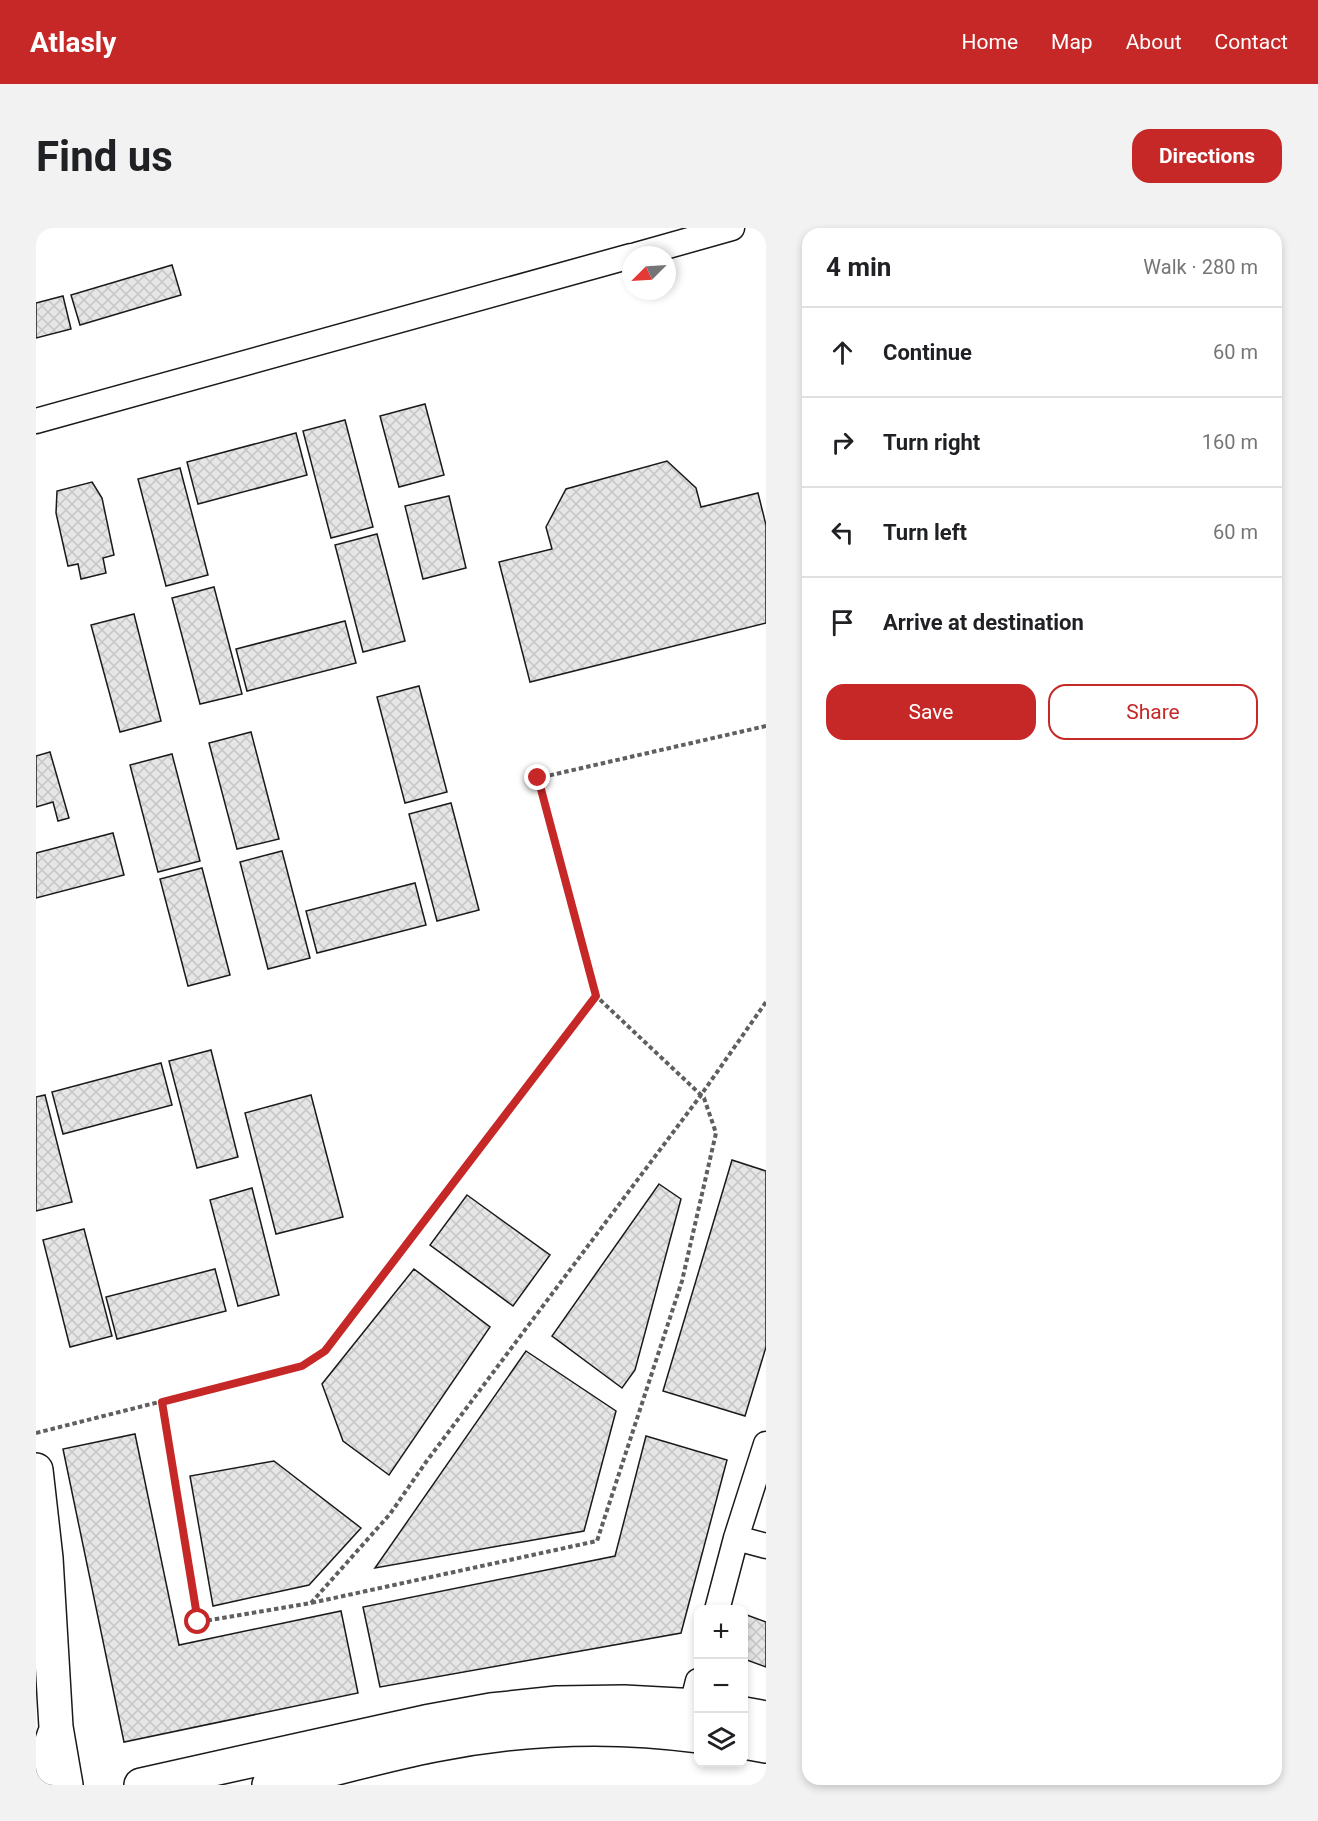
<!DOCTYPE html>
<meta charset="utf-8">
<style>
body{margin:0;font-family:Roboto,sans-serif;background:#f2f2f2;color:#202124}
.controls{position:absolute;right:18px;bottom:18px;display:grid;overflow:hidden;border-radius:12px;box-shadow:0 3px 9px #0003}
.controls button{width:54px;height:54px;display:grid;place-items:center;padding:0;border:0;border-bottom:2px solid #e0e0e0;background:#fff;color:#202124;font:30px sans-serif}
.compass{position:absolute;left:586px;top:18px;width:54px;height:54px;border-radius:50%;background:#fff;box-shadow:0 3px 9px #0003;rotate:246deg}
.stop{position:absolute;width:18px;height:18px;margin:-14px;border:4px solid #c62828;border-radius:50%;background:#fff}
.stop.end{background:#c62828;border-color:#fff;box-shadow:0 2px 6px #0008}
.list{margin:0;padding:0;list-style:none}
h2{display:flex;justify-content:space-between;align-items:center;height:78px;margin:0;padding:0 24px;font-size:26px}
h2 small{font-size:20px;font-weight:400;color:#757577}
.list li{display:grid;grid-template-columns:39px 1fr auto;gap:18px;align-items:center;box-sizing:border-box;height:90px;padding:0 24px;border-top:2px solid #e0e0e0}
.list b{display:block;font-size:22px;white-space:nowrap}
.list em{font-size:20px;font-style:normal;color:#757577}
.actions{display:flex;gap:12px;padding:18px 24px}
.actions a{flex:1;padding:14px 0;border:2px solid #c62828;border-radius:18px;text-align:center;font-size:21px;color:#c62828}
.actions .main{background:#c62828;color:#fff}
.icon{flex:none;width:33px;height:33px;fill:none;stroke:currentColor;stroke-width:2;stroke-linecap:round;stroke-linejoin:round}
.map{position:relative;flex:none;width:730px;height:1557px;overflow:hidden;border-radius:18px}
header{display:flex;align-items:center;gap:36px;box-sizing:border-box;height:84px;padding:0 30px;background:#c62828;color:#fff}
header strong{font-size:28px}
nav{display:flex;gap:33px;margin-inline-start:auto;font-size:21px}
.intro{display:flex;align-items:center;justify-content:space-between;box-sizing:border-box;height:144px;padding:0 36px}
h1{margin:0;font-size:42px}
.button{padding:15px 27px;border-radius:18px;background:#c62828;color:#fff;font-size:21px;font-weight:700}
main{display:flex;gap:36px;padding:0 36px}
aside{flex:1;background:#fff;border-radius:18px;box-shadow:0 3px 9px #0003}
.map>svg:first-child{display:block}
.building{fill:url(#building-cross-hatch);stroke:#1a1a1a;stroke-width:1.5}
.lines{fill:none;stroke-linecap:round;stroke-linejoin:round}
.minor-casing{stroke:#1a1a1a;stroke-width:27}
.secondary-casing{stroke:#1a1a1a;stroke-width:36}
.path{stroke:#5f5f5f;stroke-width:4;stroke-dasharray:4.5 3;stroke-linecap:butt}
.minor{stroke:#fff;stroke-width:24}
.secondary{stroke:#fff;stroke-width:33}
.route{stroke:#c62828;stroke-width:8}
</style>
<header>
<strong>Atlasly</strong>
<nav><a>Home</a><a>Map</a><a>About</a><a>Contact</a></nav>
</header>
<div class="intro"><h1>Find us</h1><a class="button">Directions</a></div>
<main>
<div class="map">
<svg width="730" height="1557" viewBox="0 0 730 1557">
<defs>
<pattern id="building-cross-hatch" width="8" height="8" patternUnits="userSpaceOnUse" patternTransform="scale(1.5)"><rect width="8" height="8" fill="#e6e6e6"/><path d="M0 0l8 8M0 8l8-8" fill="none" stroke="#c5c5c5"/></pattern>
</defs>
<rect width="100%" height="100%" fill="#fff"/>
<!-- building -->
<path class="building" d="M136,37L145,67L44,97L35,67Z
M27,68L35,101L0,110V75Z
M389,176L408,247L363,259L344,188Z
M309,192L337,299L295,310L267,203Z
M260,205L271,247L162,276L151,234Z
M631,233L660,260L665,279L722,265L730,297V395L494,454L463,334L516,321L510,299L530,261Z
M144,240L172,347L130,358L102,251Z
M56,254L66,270L78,327L67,330L70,345L45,351L42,336L32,338L20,285L21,263Z
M413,268L430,340L387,351L369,278Z
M341,306L369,413L327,424L299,317Z
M178,359L206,466L164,476L136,370Z
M98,386L125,493L84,504L55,397Z
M309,393L320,435L211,463L200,421Z
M383,458L411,564L369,575L341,469Z
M215,504L243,611L201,621L173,515Z
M14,524L33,590L22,593L17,574L0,579V528Z
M136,526L164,633L122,644L94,537Z
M415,575L443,682L401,693L373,586Z
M77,605L88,647L0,670V625Z
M246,623L274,730L232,741L204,634Z
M166,640L194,747L152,758L124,651Z
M379,655L390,697L281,725L270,683Z
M175,822L202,929L161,940L133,833Z
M125,835L136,877L27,906L16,864Z
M9,867L36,974L0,983V869Z
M275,867L307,989L240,1006L209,885Z
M696,932L730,943V1119L709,1188L627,1163Z
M623,956L645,971L599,1142L586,1160L516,1108Z
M216,960L243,1067L202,1078L174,972Z
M431,967L514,1027L477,1078L394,1017Z
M48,1001L76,1108L34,1119L7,1012Z
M179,1041L190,1083L81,1111L70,1069Z
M378,1041L454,1099L353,1247L307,1213L286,1156Z
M490,1123L580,1183L548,1303L339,1340Z
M99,1206L143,1417L305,1383L322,1465L88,1514L27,1221Z
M610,1208L691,1232L645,1405L344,1459L327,1379L579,1328Z
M238,1233L325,1300L273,1357L177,1378L154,1248Z
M708,1386L730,1394V1439L708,1431Z"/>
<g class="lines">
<defs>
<path id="minor" d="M600,27L696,0
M0,193L595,28
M700,1310L730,1318
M681,1382L700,1310L730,1216
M656,1477L662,1453"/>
<path id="secondary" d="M0,1242L10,1330L20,1499L30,1557
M708,1486L730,1490
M708,1514L730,1518
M2,1557L18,1507
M105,1557L389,1494L455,1482L521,1475L588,1474L662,1478
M233,1557C288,1544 342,1528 398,1517C484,1500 575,1496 662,1508"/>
</defs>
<!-- minor casing -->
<use href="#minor" class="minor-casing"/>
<!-- secondary casing -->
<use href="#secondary" class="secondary-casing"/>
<!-- path -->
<path class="path" d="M730,498L502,550L560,768L665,867L730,774
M126,1174L162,1394L275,1375L354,1286L390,1234L665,867L668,870L680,905L646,1053L561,1313L275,1375
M0,1205L266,1138L289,1123L560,768"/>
<!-- minor -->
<use href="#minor" class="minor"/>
<!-- secondary -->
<use href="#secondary" class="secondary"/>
</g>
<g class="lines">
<!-- route -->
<path class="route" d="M162,1394L126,1174L266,1138L289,1123L560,768L502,550"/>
</g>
</svg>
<div class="controls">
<button>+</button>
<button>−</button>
<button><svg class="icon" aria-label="layers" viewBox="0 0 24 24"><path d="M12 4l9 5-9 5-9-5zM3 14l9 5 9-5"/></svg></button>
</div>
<svg class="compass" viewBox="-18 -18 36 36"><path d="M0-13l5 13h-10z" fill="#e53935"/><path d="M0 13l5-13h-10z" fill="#757577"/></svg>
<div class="stop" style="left:162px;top:1394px"></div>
<div class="stop end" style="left:502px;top:550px"></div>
</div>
<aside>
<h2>4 min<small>Walk · 280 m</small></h2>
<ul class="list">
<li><svg class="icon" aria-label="ahead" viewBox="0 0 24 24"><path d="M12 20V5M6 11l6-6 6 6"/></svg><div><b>Continue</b></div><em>60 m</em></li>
<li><svg class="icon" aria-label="right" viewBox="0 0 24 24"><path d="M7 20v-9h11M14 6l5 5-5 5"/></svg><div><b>Turn right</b></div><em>160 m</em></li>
<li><svg class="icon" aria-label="left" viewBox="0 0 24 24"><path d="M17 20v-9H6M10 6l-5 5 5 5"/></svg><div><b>Turn left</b></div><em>60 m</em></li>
<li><svg class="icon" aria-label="arrive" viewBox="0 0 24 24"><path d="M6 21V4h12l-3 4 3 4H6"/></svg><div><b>Arrive at destination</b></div></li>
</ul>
<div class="actions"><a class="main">Save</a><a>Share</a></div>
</aside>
</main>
